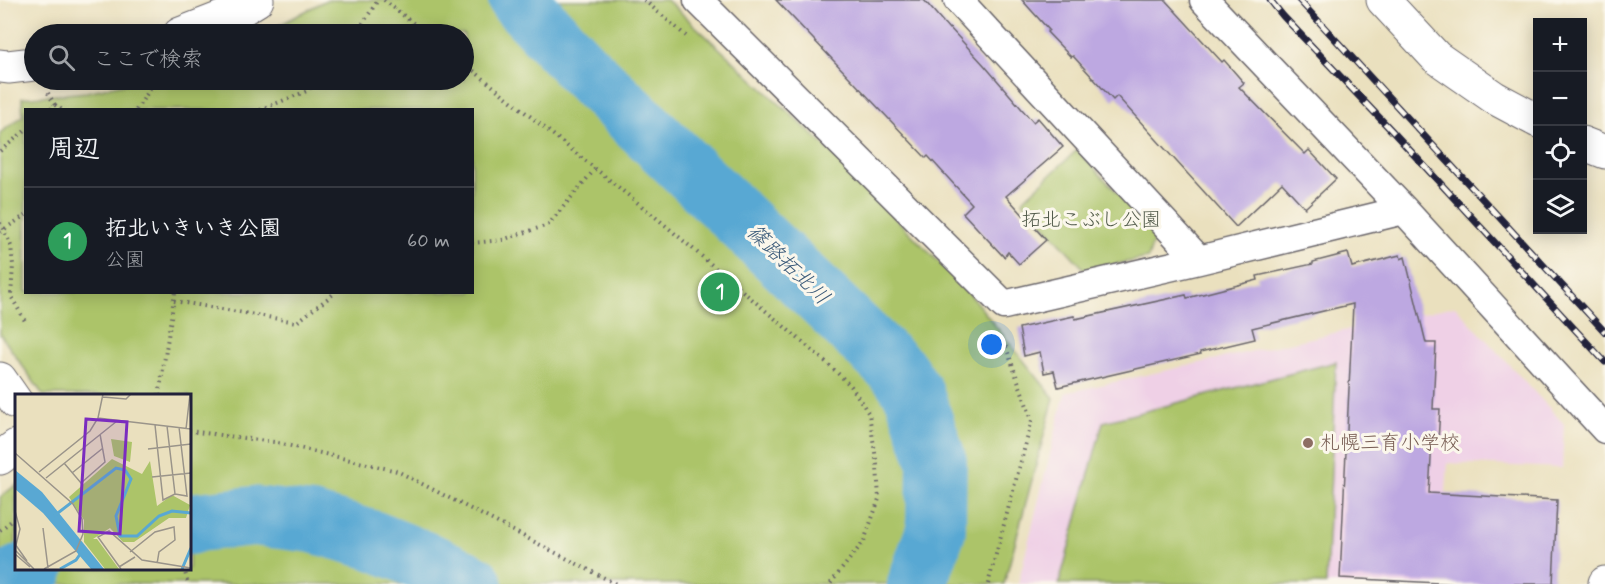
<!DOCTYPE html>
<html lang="ja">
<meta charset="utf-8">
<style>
body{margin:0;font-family:Mynerve,"Klee One",sans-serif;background:#20242c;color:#f1f3f6}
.controls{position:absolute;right:18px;top:18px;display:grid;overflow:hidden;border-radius:0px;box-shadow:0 3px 15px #0003}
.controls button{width:54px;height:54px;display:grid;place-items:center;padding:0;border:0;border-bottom:2px solid #363941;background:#171b24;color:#f1f3f6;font:30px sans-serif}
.you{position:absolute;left:992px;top:345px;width:21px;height:21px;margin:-15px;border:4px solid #fff;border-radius:50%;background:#1a73e8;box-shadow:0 0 0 9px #1a73e833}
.badge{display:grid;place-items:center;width:39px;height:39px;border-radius:50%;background:#b45309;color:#fff;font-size:20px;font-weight:700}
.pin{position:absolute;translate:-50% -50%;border:3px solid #fff;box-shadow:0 2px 6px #0006}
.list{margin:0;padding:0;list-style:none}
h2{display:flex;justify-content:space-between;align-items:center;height:78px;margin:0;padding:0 24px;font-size:26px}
h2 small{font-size:20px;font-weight:400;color:#9ea1a6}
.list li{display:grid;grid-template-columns:39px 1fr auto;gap:18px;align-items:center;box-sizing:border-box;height:108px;padding:0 24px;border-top:2px solid #363941}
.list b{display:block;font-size:22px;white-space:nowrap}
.list p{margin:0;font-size:20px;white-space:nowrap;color:#9ea1a6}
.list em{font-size:20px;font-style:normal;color:#9ea1a6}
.icon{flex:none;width:33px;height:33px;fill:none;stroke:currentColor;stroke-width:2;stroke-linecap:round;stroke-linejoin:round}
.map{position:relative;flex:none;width:1605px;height:584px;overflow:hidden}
.search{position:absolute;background:#171b24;box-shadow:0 3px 15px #0003;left:24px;top:24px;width:450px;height:66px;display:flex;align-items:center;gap:15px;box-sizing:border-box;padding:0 21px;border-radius:33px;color:#9ea1a6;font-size:22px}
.panel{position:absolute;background:#171b24;box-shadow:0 3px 15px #0003;left:24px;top:108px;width:450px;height:186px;border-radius:0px}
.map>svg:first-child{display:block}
.built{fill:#efd0e6}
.green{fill:#acc469;stroke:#677352;stroke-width:1.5;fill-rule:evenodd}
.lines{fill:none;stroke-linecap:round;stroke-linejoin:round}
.river{stroke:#59a8d3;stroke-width:60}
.building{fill:#bda8e1}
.minor-casing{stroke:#686469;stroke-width:31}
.tertiary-casing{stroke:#686469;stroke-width:35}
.secondary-casing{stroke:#686469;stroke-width:35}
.path{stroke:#686469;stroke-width:4;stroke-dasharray:1.5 4.5;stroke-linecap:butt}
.minor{stroke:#fff;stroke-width:28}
.tertiary{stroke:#fff;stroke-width:33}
.secondary{stroke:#fff;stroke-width:33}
.rail-casing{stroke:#22223b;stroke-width:7}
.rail{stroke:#fbf7ec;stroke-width:4.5;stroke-dasharray:14;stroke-linecap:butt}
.education-dot{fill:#8d6e63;stroke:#fbf7ec;stroke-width:2}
.labels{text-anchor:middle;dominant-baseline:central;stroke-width:6;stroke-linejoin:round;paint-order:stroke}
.park-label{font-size:20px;fill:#525b4b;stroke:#fbf7ec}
.education-label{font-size:20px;fill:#785e54;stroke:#fbf7ec;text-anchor:start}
.water-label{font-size:21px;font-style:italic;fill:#385878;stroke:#fbf7ec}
.inset-river{fill:none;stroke:#59a8d3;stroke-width:3}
.inset-road{fill:none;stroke:#9a948a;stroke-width:1.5}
.view{fill:#7b2cbf;fill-opacity:0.15;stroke:#7b2cbf;stroke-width:3}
.inset-edge{fill:none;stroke:#22223b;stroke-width:3}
</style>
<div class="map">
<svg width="1605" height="584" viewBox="0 0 1605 584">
<rect width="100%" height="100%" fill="#fbf7ec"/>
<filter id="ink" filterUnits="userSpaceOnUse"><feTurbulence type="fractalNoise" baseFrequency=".0167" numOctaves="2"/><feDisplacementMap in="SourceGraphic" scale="12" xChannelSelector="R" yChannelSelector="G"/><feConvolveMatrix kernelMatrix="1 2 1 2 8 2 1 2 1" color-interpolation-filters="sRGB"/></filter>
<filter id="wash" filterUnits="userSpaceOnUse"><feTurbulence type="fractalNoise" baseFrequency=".008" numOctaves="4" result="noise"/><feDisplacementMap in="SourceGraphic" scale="24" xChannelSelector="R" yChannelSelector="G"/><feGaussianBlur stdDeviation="1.35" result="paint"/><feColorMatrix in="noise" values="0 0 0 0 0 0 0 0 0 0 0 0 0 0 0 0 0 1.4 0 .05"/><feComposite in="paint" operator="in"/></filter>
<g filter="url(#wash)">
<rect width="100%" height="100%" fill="#eae0be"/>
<!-- built -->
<path class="built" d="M1455,306L1564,424L1562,468L1448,463L1439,584H1018L1065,393Z"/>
<!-- green -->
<path class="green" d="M326,0H667L823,144L968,292L1054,398L1004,584H0V497L16,485V568H189V395H43L0,334V133L23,116L22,98L86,92L142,80H464V34H263ZM26,110H472V292H26Z
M1077,150L1156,233L1148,258L1085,270L1022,201Z
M1336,362L1326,584H1059L1103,422Z"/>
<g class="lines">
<!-- river -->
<path class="river" d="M518,0L582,68L900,373L914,394L937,461L936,530L917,584
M189,525L198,522L254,516L312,523L372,540L434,565L473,584
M0,584L35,568"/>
</g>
<g id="blocks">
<!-- building -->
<path class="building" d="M776,0H924L949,29L950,28L984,65L1033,122L1038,118L1063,147L1006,196L1046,240L1019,264L1008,252L1004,257L963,213L972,204L928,156L926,158Z
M1022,0H1165L1222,62L1224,60L1244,83L1239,87L1305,154L1309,150L1336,179L1305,208L1282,183L1236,227L1117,96L1113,100L1073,56L1071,57L1047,32L1049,30Z
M1348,253L1352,267L1400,255L1401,259L1405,257L1426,343H1436L1433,409H1440L1438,441H1432L1429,493L1557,500L1553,584H1459L1340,578L1353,304L1252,328L1255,339L1200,352L1201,354L1058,387L1054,371L1044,373L1040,352L1024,356L1019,328L1074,316L1075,319L1186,295L1187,298L1258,280L1257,276L1313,264V262Z"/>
</g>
</g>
<g filter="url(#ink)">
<use href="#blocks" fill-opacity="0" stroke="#686469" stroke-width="1.5"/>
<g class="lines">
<defs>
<path id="minor" d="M698,0L1004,305L1199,260L1404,210
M958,0L1199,260
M1204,0L1404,210L1605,429"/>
<path id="tertiary" d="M1383,0L1436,57L1495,98L1538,121
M1582,143L1605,152
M0,379L16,402
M0,458L16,446
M1605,584V583"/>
<path id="secondary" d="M180,34L239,11L257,0
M0,66L8,67L34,64"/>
</defs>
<!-- minor casing -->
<use href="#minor" class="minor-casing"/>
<!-- tertiary casing -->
<use href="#tertiary" class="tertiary-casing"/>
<!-- secondary casing -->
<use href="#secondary" class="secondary-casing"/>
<!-- path -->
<path class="path" d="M384,0L427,34
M644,0L686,36
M356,34L378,0
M464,63L659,220L827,363L851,386L869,414L877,465L879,499L864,541L830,584
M48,93L55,105L50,110
M55,105L62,110
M136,110L152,86L151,80
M260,110L307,91L318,80
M0,151L26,130
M0,223L4,229L11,246L13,265L11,296L25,321
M0,232L26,215
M472,243L502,240L548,225L595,169
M174,301L297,322L336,292
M159,395L175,292
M189,431L274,442L397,471L616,584
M0,530L16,517
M184,568L188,584
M988,584L1032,420L1006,347L995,336"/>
<!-- minor -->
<use href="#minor" class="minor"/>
<!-- tertiary -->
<use href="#tertiary" class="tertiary"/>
<!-- secondary -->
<use href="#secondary" class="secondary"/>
<defs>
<path id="rail" d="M1270,0L1283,16L1393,132L1605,362
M1299,0L1605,332"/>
</defs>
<!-- rail casing -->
<use href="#rail" class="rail-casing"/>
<!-- rail -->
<use href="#rail" class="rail"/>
</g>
</g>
<!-- markers -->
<circle class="education-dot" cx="1308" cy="443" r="6"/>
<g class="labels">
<!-- park labels -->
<g class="park-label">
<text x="1091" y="220">拓北こぶし公園</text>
</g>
<!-- education labels -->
<g class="education-label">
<text x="1320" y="443">札幌三育小学校</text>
</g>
<!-- water labels -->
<g class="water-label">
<text transform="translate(788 265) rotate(44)">篠路拓北川</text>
</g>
</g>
<!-- overview -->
<g transform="translate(15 394)">
<rect width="176" height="176" fill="#eae0be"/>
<path d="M96,45L117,48L115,68L99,62ZM97,65L127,80L135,67L142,112L157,101L175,111L171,124H154L119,148H108L95,134L78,145H82L104,175H90L69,148V126L54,103Z" fill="#acc469"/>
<path d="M0,76L27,98L89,175H76L28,119L0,95Z" fill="#59a8d3"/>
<path class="inset-river" d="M39,122L101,74L110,76L116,85L101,122L105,142H122L144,122L157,117L176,119M45,175L61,166L68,156M167,175L176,154"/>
<path class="inset-road" d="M88,3L111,5L116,0M83,24L176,35M140,31L148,106L160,100L152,32M171,35L175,0M133,55L176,50M0,59L58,110L67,125L68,140L61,157L29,175M49,69L66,89L90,68L85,40M24,78L75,37L83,24L88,0M57,79L88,54M137,83L176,79M31,84L102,27M160,100L172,102L164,33M0,117L5,135L1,151M28,134L33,174M0,150L12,167M0,156L19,175M115,158L140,138L159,133L160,146L144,158L142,170M0,160L15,173M104,173L120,163M106,175L83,143L94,137L127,166L176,174"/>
<path class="view" d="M71,25L112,28L105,140L64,137Z"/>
<rect width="176" height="176" class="inset-edge"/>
</g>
</svg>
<div class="controls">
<button>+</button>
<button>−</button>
<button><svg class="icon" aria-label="locate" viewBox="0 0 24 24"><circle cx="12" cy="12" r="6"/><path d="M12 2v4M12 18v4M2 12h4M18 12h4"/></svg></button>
<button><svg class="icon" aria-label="layers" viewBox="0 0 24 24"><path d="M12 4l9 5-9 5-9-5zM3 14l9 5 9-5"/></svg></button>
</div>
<div class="you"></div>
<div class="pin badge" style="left:720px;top:292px;background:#2e9e5b">1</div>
<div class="search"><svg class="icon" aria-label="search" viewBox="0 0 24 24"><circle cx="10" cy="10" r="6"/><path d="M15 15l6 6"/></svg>ここで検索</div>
<section class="panel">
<h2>周辺<small></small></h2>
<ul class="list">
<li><span class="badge" style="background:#2e9e5b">1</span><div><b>拓北いきいき公園</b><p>公園</p></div><em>60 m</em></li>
</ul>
</section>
</div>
